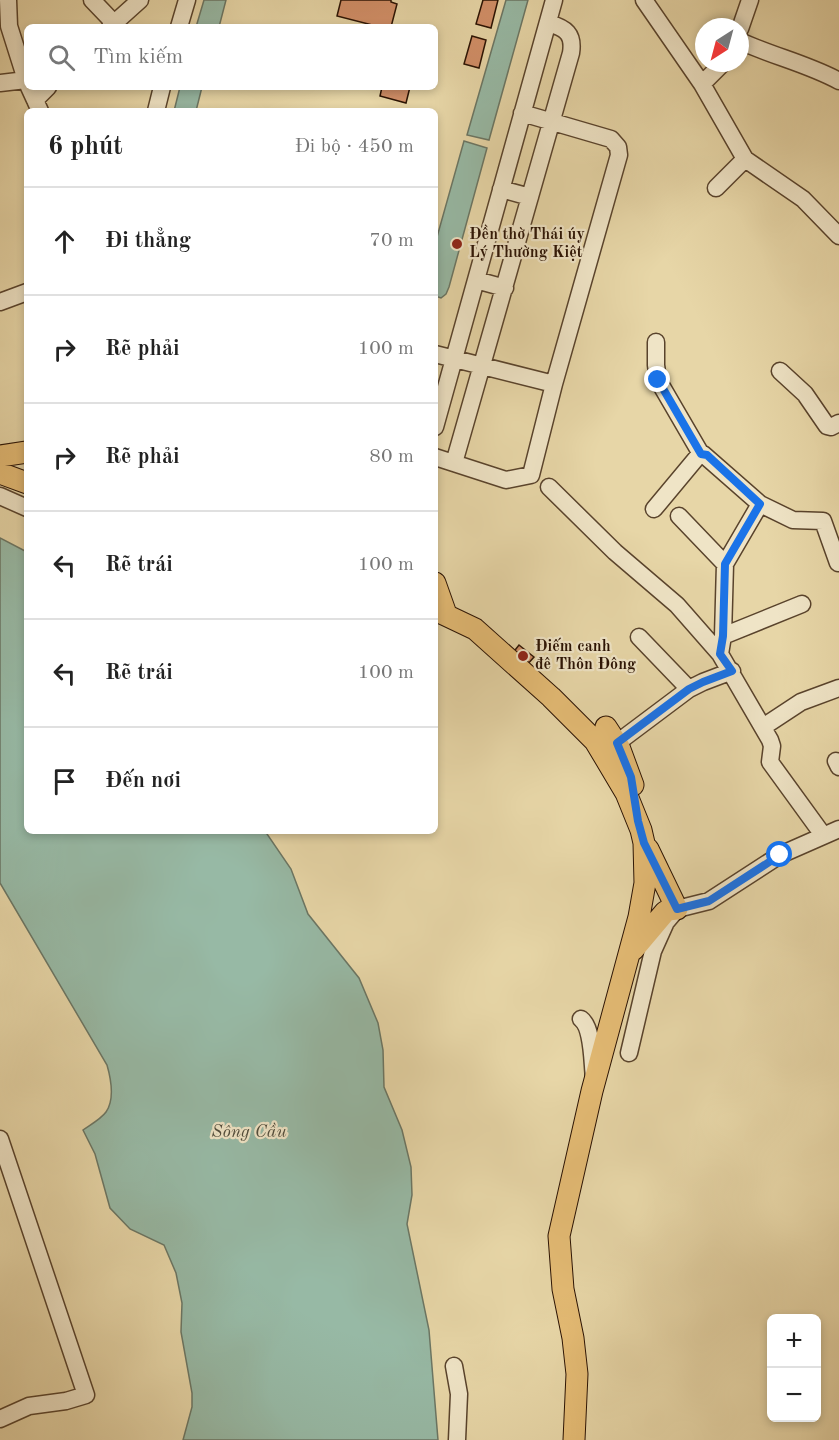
<!DOCTYPE html>
<html lang="vi">
<meta charset="utf-8">
<style>
body{margin:0;font-family:"Old Standard TT",serif;background:#f2f2f2;color:#222}
.controls{position:absolute;right:18px;bottom:18px;display:grid;overflow:hidden;border-radius:9px;box-shadow:0 3px 9px #0003}
.controls button{width:54px;height:54px;display:grid;place-items:center;padding:0;border:0;border-bottom:2px solid #e0e0e0;background:#fff;color:#222;font:30px sans-serif}
.compass{position:absolute;left:695px;top:18px;width:54px;height:54px;border-radius:50%;background:#fff;box-shadow:0 3px 9px #0003;rotate:216deg}
.stop{position:absolute;width:18px;height:18px;margin:-14px;border:4px solid #1a73e8;border-radius:50%;background:#fff}
.stop.end{background:#1a73e8;border-color:#fff;box-shadow:0 2px 6px #0008}
.list{margin:0;padding:0;list-style:none}
h2{display:flex;justify-content:space-between;align-items:center;height:78px;margin:0;padding:0 24px;font-size:26px}
h2 small{font-size:20px;font-weight:400;color:#767676}
.list li{display:grid;grid-template-columns:39px 1fr auto;gap:18px;align-items:center;box-sizing:border-box;height:108px;padding:0 24px;border-top:2px solid #e0e0e0}
.list b{display:block;font-size:22px;white-space:nowrap}
.list em{font-size:20px;font-style:normal;color:#767676}
.icon{flex:none;width:33px;height:33px;fill:none;stroke:currentColor;stroke-width:2;stroke-linecap:round;stroke-linejoin:round}
.map{position:relative;flex:none;width:839px;height:1440px;overflow:hidden}
.search{position:absolute;background:#fff;box-shadow:0 3px 9px #0003;left:24px;top:24px;width:414px;height:66px;display:flex;align-items:center;gap:15px;box-sizing:border-box;padding:0 21px;border-radius:9px;color:#767676;font-size:22px}
.panel{position:absolute;background:#fff;box-shadow:0 3px 9px #0003;left:24px;top:108px;width:414px;height:726px;border-radius:9px}
.map>svg:first-child{display:block}
.water{fill:#97b9a5;stroke:#6b7664;stroke-width:1.5}
.building{fill:#d28f68;stroke:#2a1203;stroke-width:1.5}
.lines{fill:none;stroke-linecap:round;stroke-linejoin:round}
.minor-casing{stroke:#59432c;stroke-width:19}
.major-casing{stroke:#2a1203;stroke-width:23}
.minor{stroke:#efe4c6;stroke-width:16}
.major{stroke:#e4bb74;stroke-width:21}
.route{stroke:#1a73e8;stroke-width:8}
.poi-dot{fill:#8f2418;stroke:#efe4c6;stroke-width:2}
.labels{text-anchor:middle;dominant-baseline:central;stroke-width:4.5;stroke-linejoin:round;paint-order:stroke}
.poi-label{font-size:16px;font-weight:bold;fill:#2a1203;stroke:#efe4c6;text-anchor:start}
.water-label{font-size:18px;font-style:italic;fill:#504c3c;stroke:#efe4c6}
</style>
<div class="map">
<svg width="839" height="1440" viewBox="0 0 839 1440">
<rect width="100%" height="100%" fill="#e7d6a7"/>
<filter id="stains"><feTurbulence type="fractalNoise" baseFrequency=".00333" numOctaves="4"/><feColorMatrix values="0 0 0 0 .2 0 0 0 0 .09 0 0 0 0 .02 0 0 0 .5 -.17"/></filter>
<radialGradient id="worn" r=".72"><stop offset=".6" stop-color="#630" stop-opacity="0"/><stop offset="1" stop-color="#630" stop-opacity=".3"/></radialGradient>
<!-- water -->
<path class="water" d="M204,0H226L219,27H196Z
M506,0H528L489,140L467,135Z
M180,87H202L196,111H174Z
M464,141L487,148L449,287L446,294L441,298L435,296V244Z
M0,538L27,552V831H265L291,869L308,914L359,978L378,1023L383,1050L384,1087L402,1130L411,1167L412,1195L407,1224L429,1330L438,1440H183L192,1407V1393L181,1332L182,1303L176,1273L164,1245L130,1229L110,1208L95,1154L83,1130C90,1125 101,1119 106,1112C115,1099 111,1079 107,1065L0,883Z"/>
<!-- building -->
<path class="building" d="M341,0H391V2L397,4L391,27H380L337,16Z
M483,0H498L491,28L476,24Z
M472,36L486,40L479,68L464,64Z
M382,87H410L406,103L380,96Z
M519,645L534,657L526,666L512,654Z"/>
<g class="lines">
<defs>
<path id="minor" d="M8,0L9,26L27,83
M92,0L114,23
M644,0L702,84L745,159L803,199L839,236
M110,27L140,0
M179,27L187,0
M740,29L750,0
M740,41C772,56 808,64 839,81
M0,83L26,80
M702,84L723,63
M29,87L40,111
M35,100L48,87
M156,111L162,87
M716,188L745,159
M501,189L530,197
M476,280L505,288
M0,302L27,292
M656,342V365L658,380L701,454
M435,354L554,384
M780,371L805,394L827,426L831,427L839,423
M435,427L554,0
M435,457L506,480L531,475L554,384L619,155L618,147L611,139L522,113
M454,463L571,53C574,34 566,28 548,23
M549,487L615,552L677,605L720,654
M0,496L27,508
M760,504L725,564L723,636L720,654L770,740L772,746L770,762L823,835
M654,509L699,455L703,454L760,504L793,520L823,521L838,563
M679,516L725,564
M723,636L802,604
M639,637L689,689
M763,727L801,702L839,688
M617,743L689,689L703,682L732,671
M836,761L839,767
M581,1019C593,1028 592,1062 594,1078
M629,1053L653,951L666,922L677,909L709,901L780,855L839,829
M0,1139L86,1395L66,1401L29,1406L0,1419
M454,1366L459,1394L457,1440"/>
<path id="major" d="M0,456L27,452
M0,473L27,483
M435,583L446,614
M435,610L475,629L551,697L595,741L626,793L641,830L644,843L645,883L639,917L592,1091L559,1236L563,1289L573,1338L577,1374L574,1440
M606,727L619,747L633,785
M633,950L665,912L668,910L677,909L648,849"/>
</defs>
<!-- minor casing -->
<use href="#minor" class="minor-casing"/>
<!-- major casing -->
<use href="#major" class="major-casing"/>
<!-- minor -->
<use href="#minor" class="minor"/>
<!-- major -->
<use href="#major" class="major"/>
</g>
<g class="lines">
<!-- route -->
<path class="route" d="M658,380L701,454L707,455L760,504L725,564L723,636L720,654L732,671L703,682L689,689L617,743L631,777L638,821L644,843L677,909L709,901L780,855"/>
</g>
<!-- markers -->
<g class="poi-dot">
<circle cx="457" cy="244" r="6"/>
<circle cx="523" cy="656" r="6"/>
</g>
<g class="labels">
<!-- poi labels -->
<g class="poi-label">
<text x="469" y="235">Đền thờ Thái úy<tspan x="469" dy="18">Lý Thường Kiệt</tspan></text>
<text x="535" y="647">Điếm canh<tspan x="535" dy="18">đê Thôn Đông</tspan></text>
</g>
<!-- water labels -->
<g class="water-label">
<text x="249" y="1132">Sông Cầu</text>
</g>
</g>
<rect width="100%" height="100%" filter="url(#stains)"/>
<rect width="100%" height="100%" fill="url(#worn)"/>
</svg>
<div class="controls">
<button>+</button>
<button>−</button>
</div>
<svg class="compass" viewBox="-18 -18 36 36"><path d="M0-13l5 13h-10z" fill="#e53935"/><path d="M0 13l5-13h-10z" fill="#767676"/></svg>
<div class="stop" style="left:780px;top:855px"></div>
<div class="stop end" style="left:658px;top:380px"></div>
<div class="search"><svg class="icon" aria-label="search" viewBox="0 0 24 24"><circle cx="10" cy="10" r="6"/><path d="M15 15l6 6"/></svg>Tìm kiếm</div>
<section class="panel">
<h2>6 phút<small>Đi bộ · 450 m</small></h2>
<ul class="list">
<li><svg class="icon" aria-label="ahead" viewBox="0 0 24 24"><path d="M12 20V5M6 11l6-6 6 6"/></svg><div><b>Đi thẳng</b></div><em>70 m</em></li>
<li><svg class="icon" aria-label="right" viewBox="0 0 24 24"><path d="M7 20v-9h11M14 6l5 5-5 5"/></svg><div><b>Rẽ phải</b></div><em>100 m</em></li>
<li><svg class="icon" aria-label="right" viewBox="0 0 24 24"><path d="M7 20v-9h11M14 6l5 5-5 5"/></svg><div><b>Rẽ phải</b></div><em>80 m</em></li>
<li><svg class="icon" aria-label="left" viewBox="0 0 24 24"><path d="M17 20v-9H6M10 6l-5 5 5 5"/></svg><div><b>Rẽ trái</b></div><em>100 m</em></li>
<li><svg class="icon" aria-label="left" viewBox="0 0 24 24"><path d="M17 20v-9H6M10 6l-5 5 5 5"/></svg><div><b>Rẽ trái</b></div><em>100 m</em></li>
<li><svg class="icon" aria-label="arrive" viewBox="0 0 24 24"><path d="M6 21V4h12l-3 4 3 4H6"/></svg><div><b>Đến nơi</b></div></li>
</ul>
</section>
</div>
